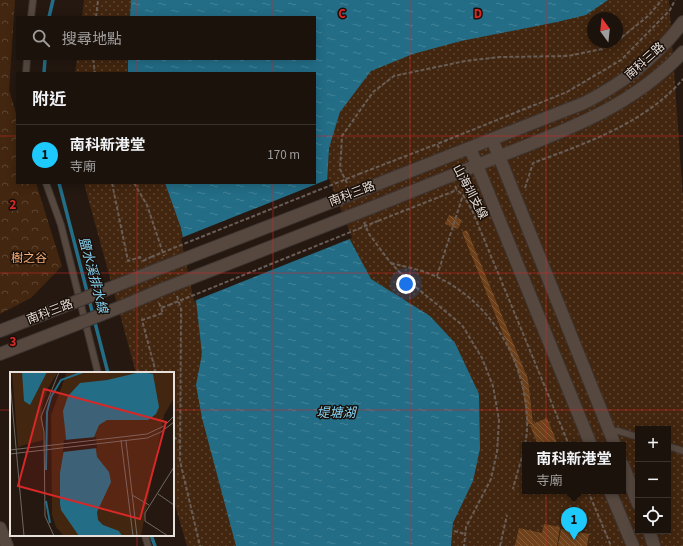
<!DOCTYPE html>
<html lang="zh-TW">
<meta charset="utf-8">
<style>
body{margin:0;font-family:"Source Sans 3","Noto Sans TC",sans-serif;background:#241b15;color:#f1f3f6}
.controls{position:absolute;right:12px;bottom:12px;display:grid;overflow:hidden;border-radius:0px;box-shadow:0 2px 10px #0003}
.controls button{width:36px;height:36px;display:grid;place-items:center;padding:0;border:0;border-bottom:1px solid #39322d;background:#1b120c;color:#f1f3f6;font:20px sans-serif}
.compass{position:absolute;left:587px;top:12px;width:36px;height:36px;border-radius:50%;background:#1b120c;box-shadow:0 2px 10px #0003;rotate:345deg}
.you{position:absolute;left:406px;top:284px;width:14px;height:14px;margin:-10px;border:3px solid #fff;border-radius:50%;background:#1a73e8;box-shadow:0 0 0 6px #1a73e833}
.badge{display:grid;place-items:center;width:26px;height:26px;border-radius:50%;background:#1dc9fd;color:#111;font-size:13px;font-weight:700}
.pin{position:absolute;translate:-50% -33px;filter:drop-shadow(0 1px 2px #0008)}
.pin::after{content:'';position:absolute;top:21px;width:14px;height:12px;background:inherit;clip-path:polygon(0 0,100% 0,50% 100%)}
.popup{position:absolute;left:522px;top:442px;width:104px;height:52px;box-sizing:border-box;display:grid;place-content:center;border-radius:0px;background:#1b120c;filter:drop-shadow(0 1px 3px #0005);font-size:13px;white-space:nowrap;color:#a09e9d}
.popup b{font-size:15px;color:#f1f3f6}
.popup::after{content:'';position:absolute;left:50%;top:100%;margin-left:-8px;border:8px solid transparent;border-top-color:#1b120c}
.list{margin:0;padding:0;list-style:none}
h2{display:flex;justify-content:space-between;align-items:center;height:52px;margin:0;padding:0 16px;font-size:17px}
h2 small{font-size:13px;font-weight:400;color:#a09e9d}
.list li{display:grid;grid-template-columns:26px 1fr auto;gap:12px;align-items:center;box-sizing:border-box;height:60px;padding:0 16px;border-top:1px solid #39322d}
.list b{display:block;font-size:15px;white-space:nowrap}
.list p{margin:0;font-size:13px;white-space:nowrap;color:#a09e9d}
.list em{font-size:13px;font-style:normal;color:#a09e9d}
.icon{flex:none;width:22px;height:22px;fill:none;stroke:currentColor;stroke-width:2;stroke-linecap:round;stroke-linejoin:round}
.map{position:relative;flex:none;width:683px;height:546px;overflow:hidden}
.search{position:absolute;background:#1b120c;box-shadow:0 2px 10px #0003;left:16px;top:16px;width:300px;height:44px;display:flex;align-items:center;gap:10px;box-sizing:border-box;padding:0 14px;border-radius:0px;color:#a09e9d;font-size:15px}
.panel{position:absolute;background:#1b120c;box-shadow:0 2px 10px #0003;left:16px;top:72px;width:300px;height:112px;border-radius:0px}
.map>svg:first-child{display:block}
.grass{fill:url(#grass-dots);fill-rule:evenodd}
.forest{fill:url(#forest-crowns)}
.water{fill:url(#water-ripples)}
.pier{fill:#241810}
.lines{fill:none;stroke-linecap:round;stroke-linejoin:round}
.stream{stroke:#236d87;stroke-width:3.5}
.building{fill:url(#building-back-hatch)}
.lane-casing{stroke:#3d3431;stroke-width:8}
.street-casing{stroke:#3d3431;stroke-width:14}
.path{stroke:#695e57;stroke-width:2;stroke-dasharray:4 2;stroke-linecap:butt}
.lane{stroke:#56483f;stroke-width:6}
.street{stroke:#56483f;stroke-width:12}
.street-bridge-casing{stroke:#3d3431;stroke-width:14;stroke-linecap:butt}
.path-bridge{stroke:#695e57;stroke-width:2;stroke-dasharray:4 2;stroke-linecap:butt}
.street-bridge{stroke:#56483f;stroke-width:12}
.grid{fill:none;stroke:#d62828;stroke-width:1;stroke-opacity:0.55}
.labels{text-anchor:middle;dominant-baseline:central;stroke-width:3;stroke-linejoin:round;paint-order:stroke}
.street-label{font-size:12px;fill:#e8e0db;stroke:#1a0f08}
.park-label{font-size:12px;fill:#f8ae78;stroke:#1a0f08}
.water-label{font-size:13px;font-style:italic;fill:#86d5f5;stroke:#1a0f08}
.inset-river{fill:none;stroke:#236d87;stroke-width:2}
.inset-road{fill:none;stroke:#726861;stroke-width:1}
.view{fill:#d62828;fill-opacity:0.15;stroke:#d62828;stroke-width:2}
.inset-edge{fill:none;stroke:#e8e0db;stroke-width:2}
.grid-label{font-size:13px;text-anchor:middle;font-weight:bold;fill:#d62828;stroke:#1a0f08;stroke-width:3;stroke-linejoin:round;paint-order:stroke}
</style>
<div class="map">
<svg width="683" height="546" viewBox="0 0 683 546">
<defs>
<pattern id="grass-dots" width="8" height="8" patternUnits="userSpaceOnUse"><rect width="8" height="8" fill="#42260f"/><path d="M2 2h.1M6 6h.1" fill="none" stroke="#5d4531" stroke-width="1.8" stroke-linecap="round"/></pattern>
<pattern id="forest-crowns" width="20" height="18" patternUnits="userSpaceOnUse"><rect width="20" height="18" fill="#42260f"/><path d="M2 6a3 3 0 1 1 6 0M12 15a3 3 0 1 1 6 0" fill="none" stroke="#5d4531"/></pattern>
<pattern id="water-ripples" width="26" height="14" patternUnits="userSpaceOnUse"><rect width="26" height="14" fill="#236d87"/><path d="M2 4q2-2 4 0t4 0M15 11q2-2 4 0t4 0" fill="none" stroke="#438297"/></pattern>
<pattern id="building-back-hatch" width="6" height="6" patternUnits="userSpaceOnUse"><rect width="6" height="6" fill="#6e411b"/><path d="M-1 5l2 2M0 0l6 6M5-1l2 2" fill="none" stroke="#835c3c"/></pattern>
</defs>
<rect width="100%" height="100%" fill="#241810"/>
<!-- grass -->
<path class="grass" d="M84,0H669L683,198V546H187L173,498V373H136L84,183H315V73H75L77,59H315V17H82ZM593,18H617V42H593ZM638,429H668V531H638ZM525,445H623V491H525Z"/>
<!-- forest -->
<path class="forest" d="M0,0H15L9,90L17,117V183H36L62,266L31,298L0,314Z"/>
<!-- water -->
<path class="water" d="M131,0H608L586,15L557,22L461,41L413,54L371,71L340,112L329,148L327,183L349,238L371,279L430,316L455,343L479,394L480,449L473,481L453,523L451,546H236L202,418L196,385L202,354L196,300L181,228L165,183H315V73H128V59H315V17H130Z"/>
<!-- pier -->
<path class="pier" d="M329,179L352,238L194,301L181,238Z"/>
<g class="lines">
<!-- stream -->
<path class="stream" d="M49,17L53,0
M44,73L45,59
M59,183L108,373
M151,535L155,546"/>
</g>
<!-- building -->
<path class="building" d="M449,215L462,220L458,229L445,224Z
M467,230L528,379L533,424H527L522,381L462,232Z
M547,418L558,445H538L530,425Z
M544,524L560,527L557,546H515L519,528L542,533Z
M561,529L589,534L587,546H558Z"/>
<g class="lines">
<defs>
<path id="lane" d="M31,17L33,0
M26,73L27,59
M46,183L61,225L98,373
M610,432L618,431L638,437
M668,446L683,451
M145,535L148,546"/>
<path id="street" d="M492,139L615,445
M470,148L591,445
M365,189L584,103C622,84 657,57 683,22
M373,207C415,190 457,173 500,156C567,130 633,106 683,52
M123,283L156,270
M128,304L163,289
M0,331L75,302
M0,354L80,323
M623,465L638,504
M610,491L633,546
M0,528L7,546
M649,531L654,546"/>
</defs>
<!-- lane casing -->
<use href="#lane" class="lane-casing"/>
<!-- street casing -->
<use href="#street" class="street-casing"/>
<!-- path -->
<path class="path" d="M96,17L98,0
M617,41L648,16L662,0
M93,59L95,73
M439,148L437,144L567,92L621,60L670,10L675,0
M359,174L437,144
M112,183L128,261L140,257L142,261
M134,183L147,205L164,256
M347,183L340,169L342,136L373,92L394,76L465,61L500,57L568,56L602,49L615,42
M455,186L457,190L463,195L472,210L569,445
M525,188L533,163C586,143 644,124 683,79
M378,221L457,190
M364,222L369,234L390,262L406,279L462,325L482,358L493,386L499,420L497,452L491,479L466,527L464,546
M143,261L151,257
M391,263C406,267 423,270 437,277C495,304 529,368 527,430C526,448 517,472 513,489
M437,276L463,195
M177,296L181,309L180,461L200,546
M159,303L161,308L169,305
M156,373L142,320L163,313L161,308
M173,437L179,440
M588,491L611,546
M454,531L465,534
M500,546L507,515"/>
<!-- lane -->
<use href="#lane" class="lane"/>
<!-- street -->
<use href="#street" class="street"/>
<defs>
<path id="street-bridge" d="M156,270L365,189
M163,289L373,207
M75,302L123,283
M80,323L128,304"/>
</defs>
<!-- street-bridge casing -->
<use href="#street-bridge" class="street-bridge-casing"/>
<!-- path-bridge -->
<path class="path-bridge" d="M151,257L359,174
M169,305L378,221"/>
<!-- street-bridge -->
<use href="#street-bridge" class="street-bridge"/>
</g>
<!-- grid -->
<path class="grid" d="M137,0V17M273,0V17M410,0V546M546,0V546M137,59V73M273,59V73M0,136H17M315,136H683M137,183V373M273,183V546M0,273H683M0,410H11M173,410H683M137,535V546"/>
<g class="labels">
<!-- street labels -->
<g class="street-label">
<text transform="translate(645 61) rotate(-42)">南科三路</text>
<text transform="translate(470 192) rotate(62)">山海圳支線</text>
<text transform="translate(352 194) rotate(-21)">南科三路</text>
<text transform="translate(50 312) rotate(-21)">南科三路</text>
</g>
<!-- park labels -->
<g class="park-label">
<text x="29" y="258">樹之谷</text>
</g>
<!-- water labels -->
<g class="water-label">
<text transform="translate(93 275) rotate(75)">鹽水溪排水線</text>
<text x="336" y="413">堤塘湖</text>
</g>
</g>
<!-- overview -->
<g transform="translate(10 372)">
<rect width="164" height="164" fill="#241810"/>
<path d="M57,0H164V26L154,43L131,164H54L46,155L42,143L41,43Z" fill="#42260f"/>
<path d="M2,0H48L38,16L32,34L33,68L8,75Z" fill="#42260f"/>
<path d="M12,0H37L20,33L14,29ZM131,0L143,2L149,35L146,42L138,48H97L89,53L84,65L87,85L99,100L101,110L87,140L88,148L93,153L109,159L112,164H69L51,138L50,132V101L56,66L53,39L58,24L70,11L97,8Z" fill="#236d87"/>
<path d="M86,65L87,76L53,80L54,68Z" fill="#241810"/>
<path class="inset-river" d="M36,98L37,40L41,25L51,8L73,0M36,129L40,151"/>
<path class="inset-road" d="M0,9L14,164M111,68L123,164M116,69L127,164M0,78L137,62L154,54L164,44M0,82L137,66L151,60L164,50M148,122L164,133M122,123L139,133M44,164L35,144L34,60L31,45L49,0M158,164L135,149V141L164,95"/>
<path class="view" d="M34,17L156,50L130,147L8,114Z"/>
<rect width="164" height="164" class="inset-edge"/>
</g>
<g class="grid-label">
<text x="342" y="18">C</text>
<text x="478" y="18">D</text>
<text x="13" y="209">2</text>
<text x="13" y="346">3</text>
</g>
</svg>
<div class="controls">
<button>+</button>
<button>−</button>
<button><svg class="icon" aria-label="locate" viewBox="0 0 24 24"><circle cx="12" cy="12" r="6"/><path d="M12 2v4M12 18v4M2 12h4M18 12h4"/></svg></button>
</div>
<svg class="compass" viewBox="-18 -18 36 36"><path d="M0-13l5 13h-10z" fill="#e53935"/><path d="M0 13l5-13h-10z" fill="#a09e9d"/></svg>
<div class="you"></div>
<div class="pin badge" style="left:574px;top:540px">1</div>
<div class="popup"><b>南科新港堂</b>寺廟</div>
<div class="search"><svg class="icon" aria-label="search" viewBox="0 0 24 24"><circle cx="10" cy="10" r="6"/><path d="M15 15l6 6"/></svg>搜尋地點</div>
<section class="panel">
<h2>附近<small></small></h2>
<ul class="list">
<li><span class="badge">1</span><div><b>南科新港堂</b><p>寺廟</p></div><em>170 m</em></li>
</ul>
</section>
</div>
